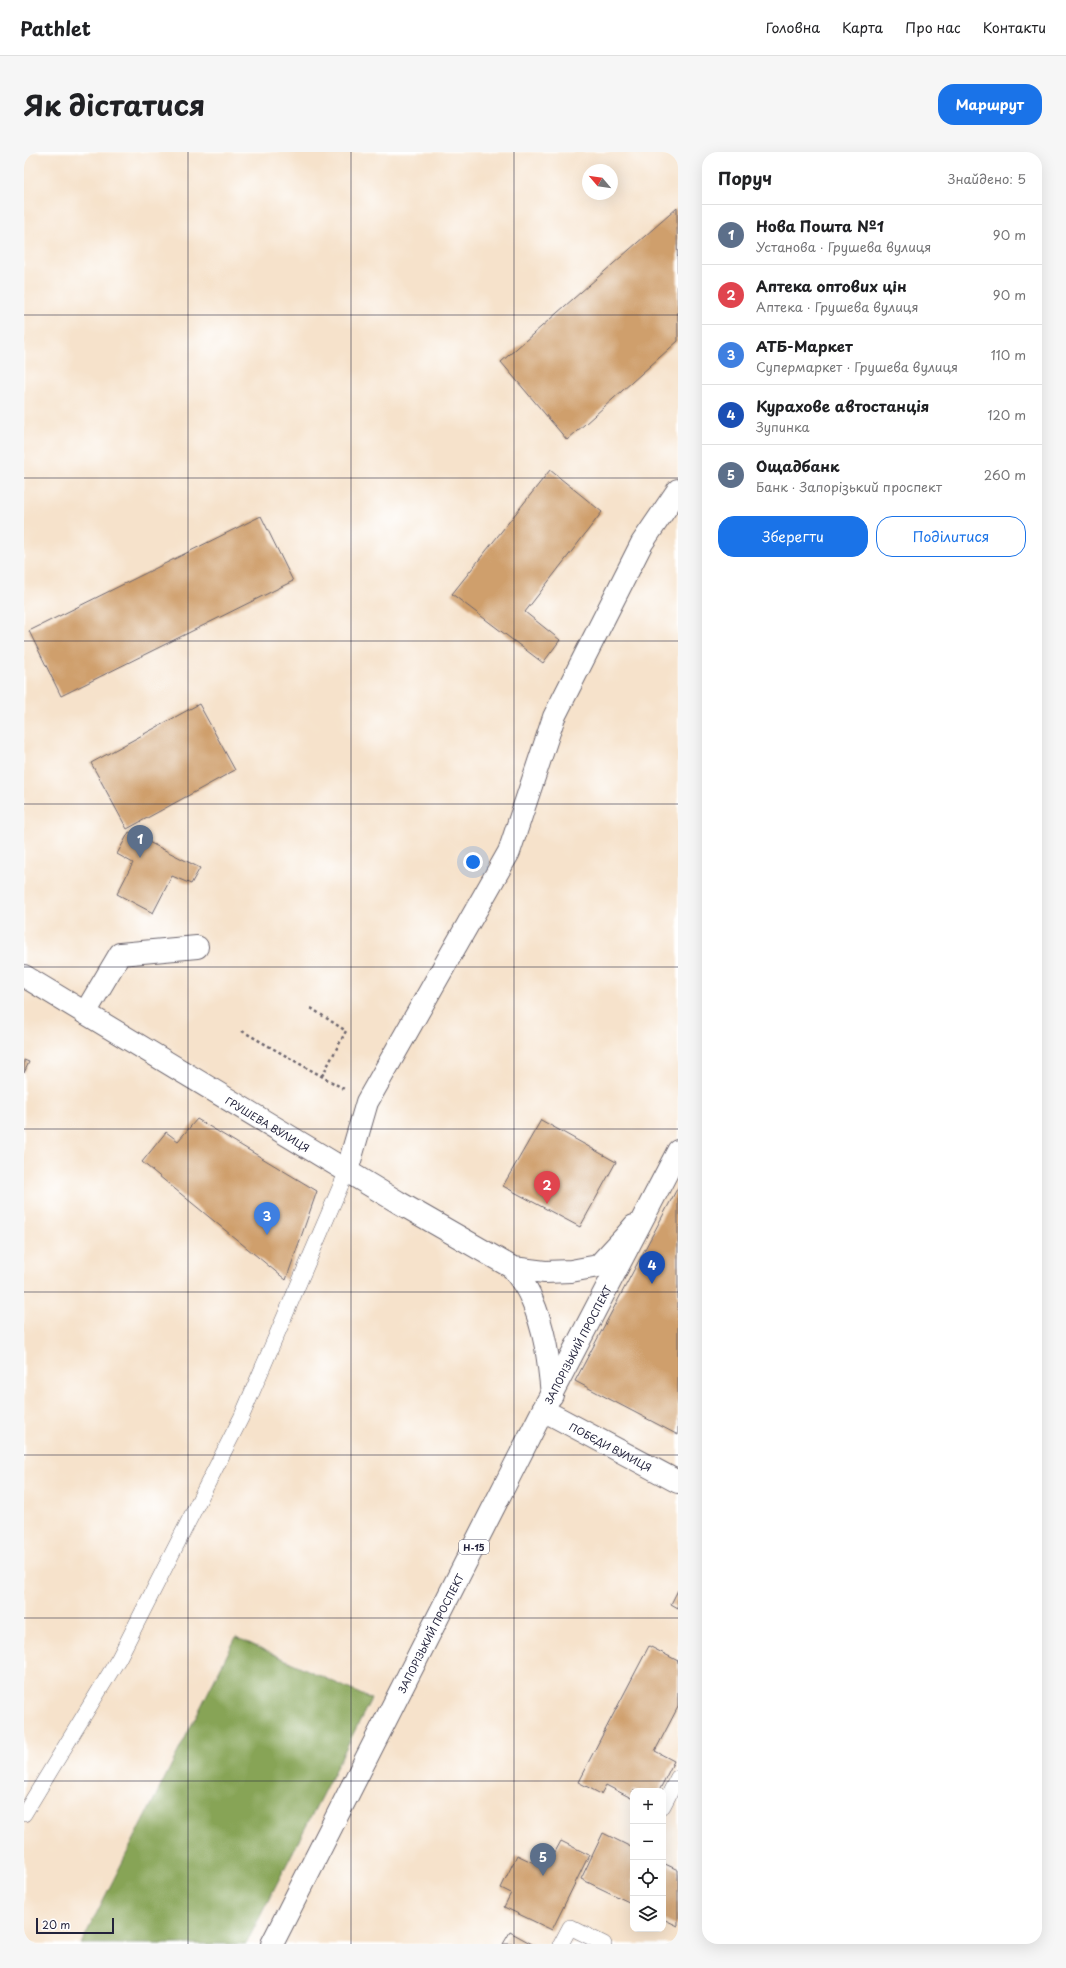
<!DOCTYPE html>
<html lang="uk">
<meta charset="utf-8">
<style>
body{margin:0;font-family:"Playpen Sans",sans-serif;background:#f6f6f6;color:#202124}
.controls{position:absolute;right:12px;bottom:12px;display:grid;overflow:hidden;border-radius:8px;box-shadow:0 4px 16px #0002}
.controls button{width:36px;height:36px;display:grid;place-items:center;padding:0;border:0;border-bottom:1px solid #e0e0e0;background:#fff;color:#202124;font:20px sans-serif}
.compass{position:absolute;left:558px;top:12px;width:36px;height:36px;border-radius:50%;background:#fff;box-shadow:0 4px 16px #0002;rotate:299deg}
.scale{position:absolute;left:12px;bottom:10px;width:78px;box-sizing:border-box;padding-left:4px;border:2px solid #22223b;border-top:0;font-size:11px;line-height:14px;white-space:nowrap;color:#22223b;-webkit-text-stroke:3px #fff;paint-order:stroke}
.you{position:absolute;left:449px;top:710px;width:14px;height:14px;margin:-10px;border:3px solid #fff;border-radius:50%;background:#1a73e8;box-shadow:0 0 0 6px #1a73e833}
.badge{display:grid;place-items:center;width:26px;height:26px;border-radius:50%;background:#1a73e8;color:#fff;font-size:13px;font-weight:700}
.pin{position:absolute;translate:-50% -33px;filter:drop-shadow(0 1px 2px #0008)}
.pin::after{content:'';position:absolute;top:21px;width:14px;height:12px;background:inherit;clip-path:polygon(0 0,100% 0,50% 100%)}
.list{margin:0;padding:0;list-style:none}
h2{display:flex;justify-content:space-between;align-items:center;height:52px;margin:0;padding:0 16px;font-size:17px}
h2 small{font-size:13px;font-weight:400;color:#757577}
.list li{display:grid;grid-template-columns:26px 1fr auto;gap:12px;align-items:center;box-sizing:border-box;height:60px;padding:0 16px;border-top:1px solid #e0e0e0}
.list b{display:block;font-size:15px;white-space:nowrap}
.list p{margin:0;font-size:13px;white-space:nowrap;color:#757577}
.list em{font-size:13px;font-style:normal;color:#757577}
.actions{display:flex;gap:8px;padding:12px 16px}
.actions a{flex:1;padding:9px 0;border:1px solid #1a73e8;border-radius:16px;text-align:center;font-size:14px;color:#1a73e8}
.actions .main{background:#1a73e8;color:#fff}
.icon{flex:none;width:22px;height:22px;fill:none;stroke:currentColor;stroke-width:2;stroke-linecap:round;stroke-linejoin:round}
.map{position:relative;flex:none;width:654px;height:1792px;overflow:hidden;border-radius:16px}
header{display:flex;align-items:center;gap:24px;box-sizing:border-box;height:56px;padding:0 20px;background:#fff;border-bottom:1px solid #e0e0e0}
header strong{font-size:19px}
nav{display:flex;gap:22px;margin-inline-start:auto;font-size:14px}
.intro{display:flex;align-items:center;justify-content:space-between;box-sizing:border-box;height:96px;padding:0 24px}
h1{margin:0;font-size:28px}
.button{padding:10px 18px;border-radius:16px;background:#1a73e8;color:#fff;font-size:14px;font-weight:700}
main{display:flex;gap:24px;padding:0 24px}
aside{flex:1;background:#fff;border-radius:16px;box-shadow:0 4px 16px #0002}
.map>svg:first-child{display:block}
.forest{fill:#87a456;stroke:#546348}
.building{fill:#cf9f6c}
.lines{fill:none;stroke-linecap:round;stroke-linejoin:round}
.lane-casing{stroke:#6c656d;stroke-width:16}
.street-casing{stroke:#6c656d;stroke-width:24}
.secondary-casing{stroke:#6c656d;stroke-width:24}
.primary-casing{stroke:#6c656d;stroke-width:24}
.path{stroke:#6c656d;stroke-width:2.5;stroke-dasharray:3 3;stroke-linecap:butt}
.lane{stroke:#fff;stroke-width:15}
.street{stroke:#fff;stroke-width:22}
.secondary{stroke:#fff;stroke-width:22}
.primary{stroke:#fff;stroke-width:22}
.grid{fill:none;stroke:#22223b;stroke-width:1;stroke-opacity:0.55}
.labels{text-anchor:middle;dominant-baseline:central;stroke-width:4;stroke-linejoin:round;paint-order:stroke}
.shield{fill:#fff;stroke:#646476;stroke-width:1}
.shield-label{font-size:9px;font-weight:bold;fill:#22223b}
.street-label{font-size:10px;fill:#22223b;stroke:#fff}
</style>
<header>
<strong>Pathlet</strong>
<nav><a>Головна</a><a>Карта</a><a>Про нас</a><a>Контакти</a></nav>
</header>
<div class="intro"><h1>Як дістатися</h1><a class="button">Маршрут</a></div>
<main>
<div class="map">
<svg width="654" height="1792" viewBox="0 0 654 1792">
<rect width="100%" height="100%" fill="#fff"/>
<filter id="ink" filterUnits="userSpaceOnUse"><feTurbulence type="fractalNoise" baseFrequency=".025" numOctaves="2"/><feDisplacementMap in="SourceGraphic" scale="8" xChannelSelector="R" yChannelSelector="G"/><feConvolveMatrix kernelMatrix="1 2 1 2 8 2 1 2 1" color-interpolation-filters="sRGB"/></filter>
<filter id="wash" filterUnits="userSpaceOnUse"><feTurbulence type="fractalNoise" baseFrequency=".012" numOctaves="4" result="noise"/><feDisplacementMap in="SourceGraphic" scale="16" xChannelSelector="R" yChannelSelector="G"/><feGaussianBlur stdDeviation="0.9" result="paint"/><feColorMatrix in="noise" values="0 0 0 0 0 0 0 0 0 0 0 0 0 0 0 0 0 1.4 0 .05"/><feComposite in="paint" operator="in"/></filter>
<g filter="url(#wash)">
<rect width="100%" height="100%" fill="#f6e2cb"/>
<!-- forest -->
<path class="forest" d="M212,1485L347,1547L222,1792H57Z"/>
<g id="blocks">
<!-- building -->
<path class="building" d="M653,56L654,189L543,288L477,210Z
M526,318L578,360L501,460L536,488L519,511L428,442Z
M237,364L269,429L37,544L5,479Z
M175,552L211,618L103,677L67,611Z
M105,680L176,716L167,732L148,724L129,761L93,742L109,711L93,702Z
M0,908L5,910L0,921Z
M173,967L293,1039L262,1128L118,1010L142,980L154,989Z
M517,968L592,1010L556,1075L479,1034Z
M654,1035V1283L551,1229Z
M654,1438V1456L647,1452Z
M625,1494L654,1509V1555L631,1599L650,1609L635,1639H609V1647L582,1633L577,1642L554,1630Z
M579,1681L609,1696V1752L557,1727Z
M537,1689L565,1703L528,1778L480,1755L487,1741L477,1736L493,1703L512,1712L521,1694L531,1700Z
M639,1711L654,1718V1774L639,1767Z
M486,1780L508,1792H479Z"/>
</g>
</g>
<g filter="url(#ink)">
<use href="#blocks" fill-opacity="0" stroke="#6c656d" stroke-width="1"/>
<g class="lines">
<defs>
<path id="lane" d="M639,1654L654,1625
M0,1662L95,1506L217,1266L323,1019
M537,1792L546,1775L580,1792"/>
<path id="street" d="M61,861L96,802L173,795
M323,1019L343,950L485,700L530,565L618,391L654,338"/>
<g id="secondary">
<path id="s1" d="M0,824L374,1050L489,1116L521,1120L547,1119L574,1114L599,1087L610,1074"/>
<path d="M489,1116C495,1126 503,1135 507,1146C521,1177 525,1209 528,1243"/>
<path id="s2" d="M519,1258L654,1330"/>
</g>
<g id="primary">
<path id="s3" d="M248,1792L519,1258L654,999"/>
</g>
</defs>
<!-- lane casing -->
<use href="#lane" class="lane-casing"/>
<!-- street casing -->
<use href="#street" class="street-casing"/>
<!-- secondary casing -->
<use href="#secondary" class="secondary-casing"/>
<!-- primary casing -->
<use href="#primary" class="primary-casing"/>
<!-- path -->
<path class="path" d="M287,856L322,879L298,924
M218,879L322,938"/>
<!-- lane -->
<use href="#lane" class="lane"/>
<!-- street -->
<use href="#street" class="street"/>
<!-- secondary -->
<use href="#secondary" class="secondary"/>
<!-- primary -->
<use href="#primary" class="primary"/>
</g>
</g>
<!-- grid -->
<path class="grid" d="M164,0V1792M327,0V1792M490,0V1792M0,163H654M0,326H654M0,489H654M0,652H654M0,815H654M0,977H654M0,1140H654M0,1303H654M0,1466H654M0,1629H654"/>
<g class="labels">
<!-- shield labels -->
<rect class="shield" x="435" y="1388" width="30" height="14" rx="3"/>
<g class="shield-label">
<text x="450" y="1395">Н-15</text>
</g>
<!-- street labels -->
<g class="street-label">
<text stroke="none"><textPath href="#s1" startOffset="285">ГРУШЕВА ВУЛИЦЯ</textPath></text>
<text stroke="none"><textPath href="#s3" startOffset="673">ЗАПОРІЗЬКИЙ ПРОСПЕКТ</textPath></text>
<text stroke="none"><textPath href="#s2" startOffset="77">ПОБЄДИ ВУЛИЦЯ</textPath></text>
<text stroke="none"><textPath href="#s3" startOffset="349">ЗАПОРІЗЬКИЙ ПРОСПЕКТ</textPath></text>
</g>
</g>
</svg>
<div class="controls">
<button>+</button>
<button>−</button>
<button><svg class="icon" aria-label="locate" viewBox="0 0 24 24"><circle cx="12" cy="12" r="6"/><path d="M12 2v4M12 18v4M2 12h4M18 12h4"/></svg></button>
<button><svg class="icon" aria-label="layers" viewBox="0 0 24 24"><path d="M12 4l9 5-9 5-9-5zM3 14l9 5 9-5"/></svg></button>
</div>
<svg class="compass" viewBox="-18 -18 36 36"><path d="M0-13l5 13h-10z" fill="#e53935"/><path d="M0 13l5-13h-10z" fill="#757577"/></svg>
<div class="scale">20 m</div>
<div class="you"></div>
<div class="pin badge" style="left:116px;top:706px;background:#5c6f8a">1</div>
<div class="pin badge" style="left:523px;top:1052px;background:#e0444e">2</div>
<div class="pin badge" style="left:243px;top:1083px;background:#3f7fe0">3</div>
<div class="pin badge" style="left:628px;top:1132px;background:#1a4fb4">4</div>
<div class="pin badge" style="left:519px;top:1724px;background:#5c6f8a">5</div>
</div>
<aside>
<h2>Поруч<small>Знайдено: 5</small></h2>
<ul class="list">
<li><span class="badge" style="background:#5c6f8a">1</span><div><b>Нова Пошта №1</b><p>Установа · Грушева вулиця</p></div><em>90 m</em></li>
<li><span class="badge" style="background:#e0444e">2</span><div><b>Аптека оптових цін</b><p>Аптека · Грушева вулиця</p></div><em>90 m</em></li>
<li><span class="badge" style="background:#3f7fe0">3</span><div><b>АТБ-Маркет</b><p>Супермаркет · Грушева вулиця</p></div><em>110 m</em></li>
<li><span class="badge" style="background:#1a4fb4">4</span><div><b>Курахове автостанцiя</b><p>Зупинка</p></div><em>120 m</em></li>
<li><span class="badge" style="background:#5c6f8a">5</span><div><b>Ощадбанк</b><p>Банк · Запорізький проспект</p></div><em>260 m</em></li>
</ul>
<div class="actions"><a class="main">Зберегти</a><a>Поділитися</a></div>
</aside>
</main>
